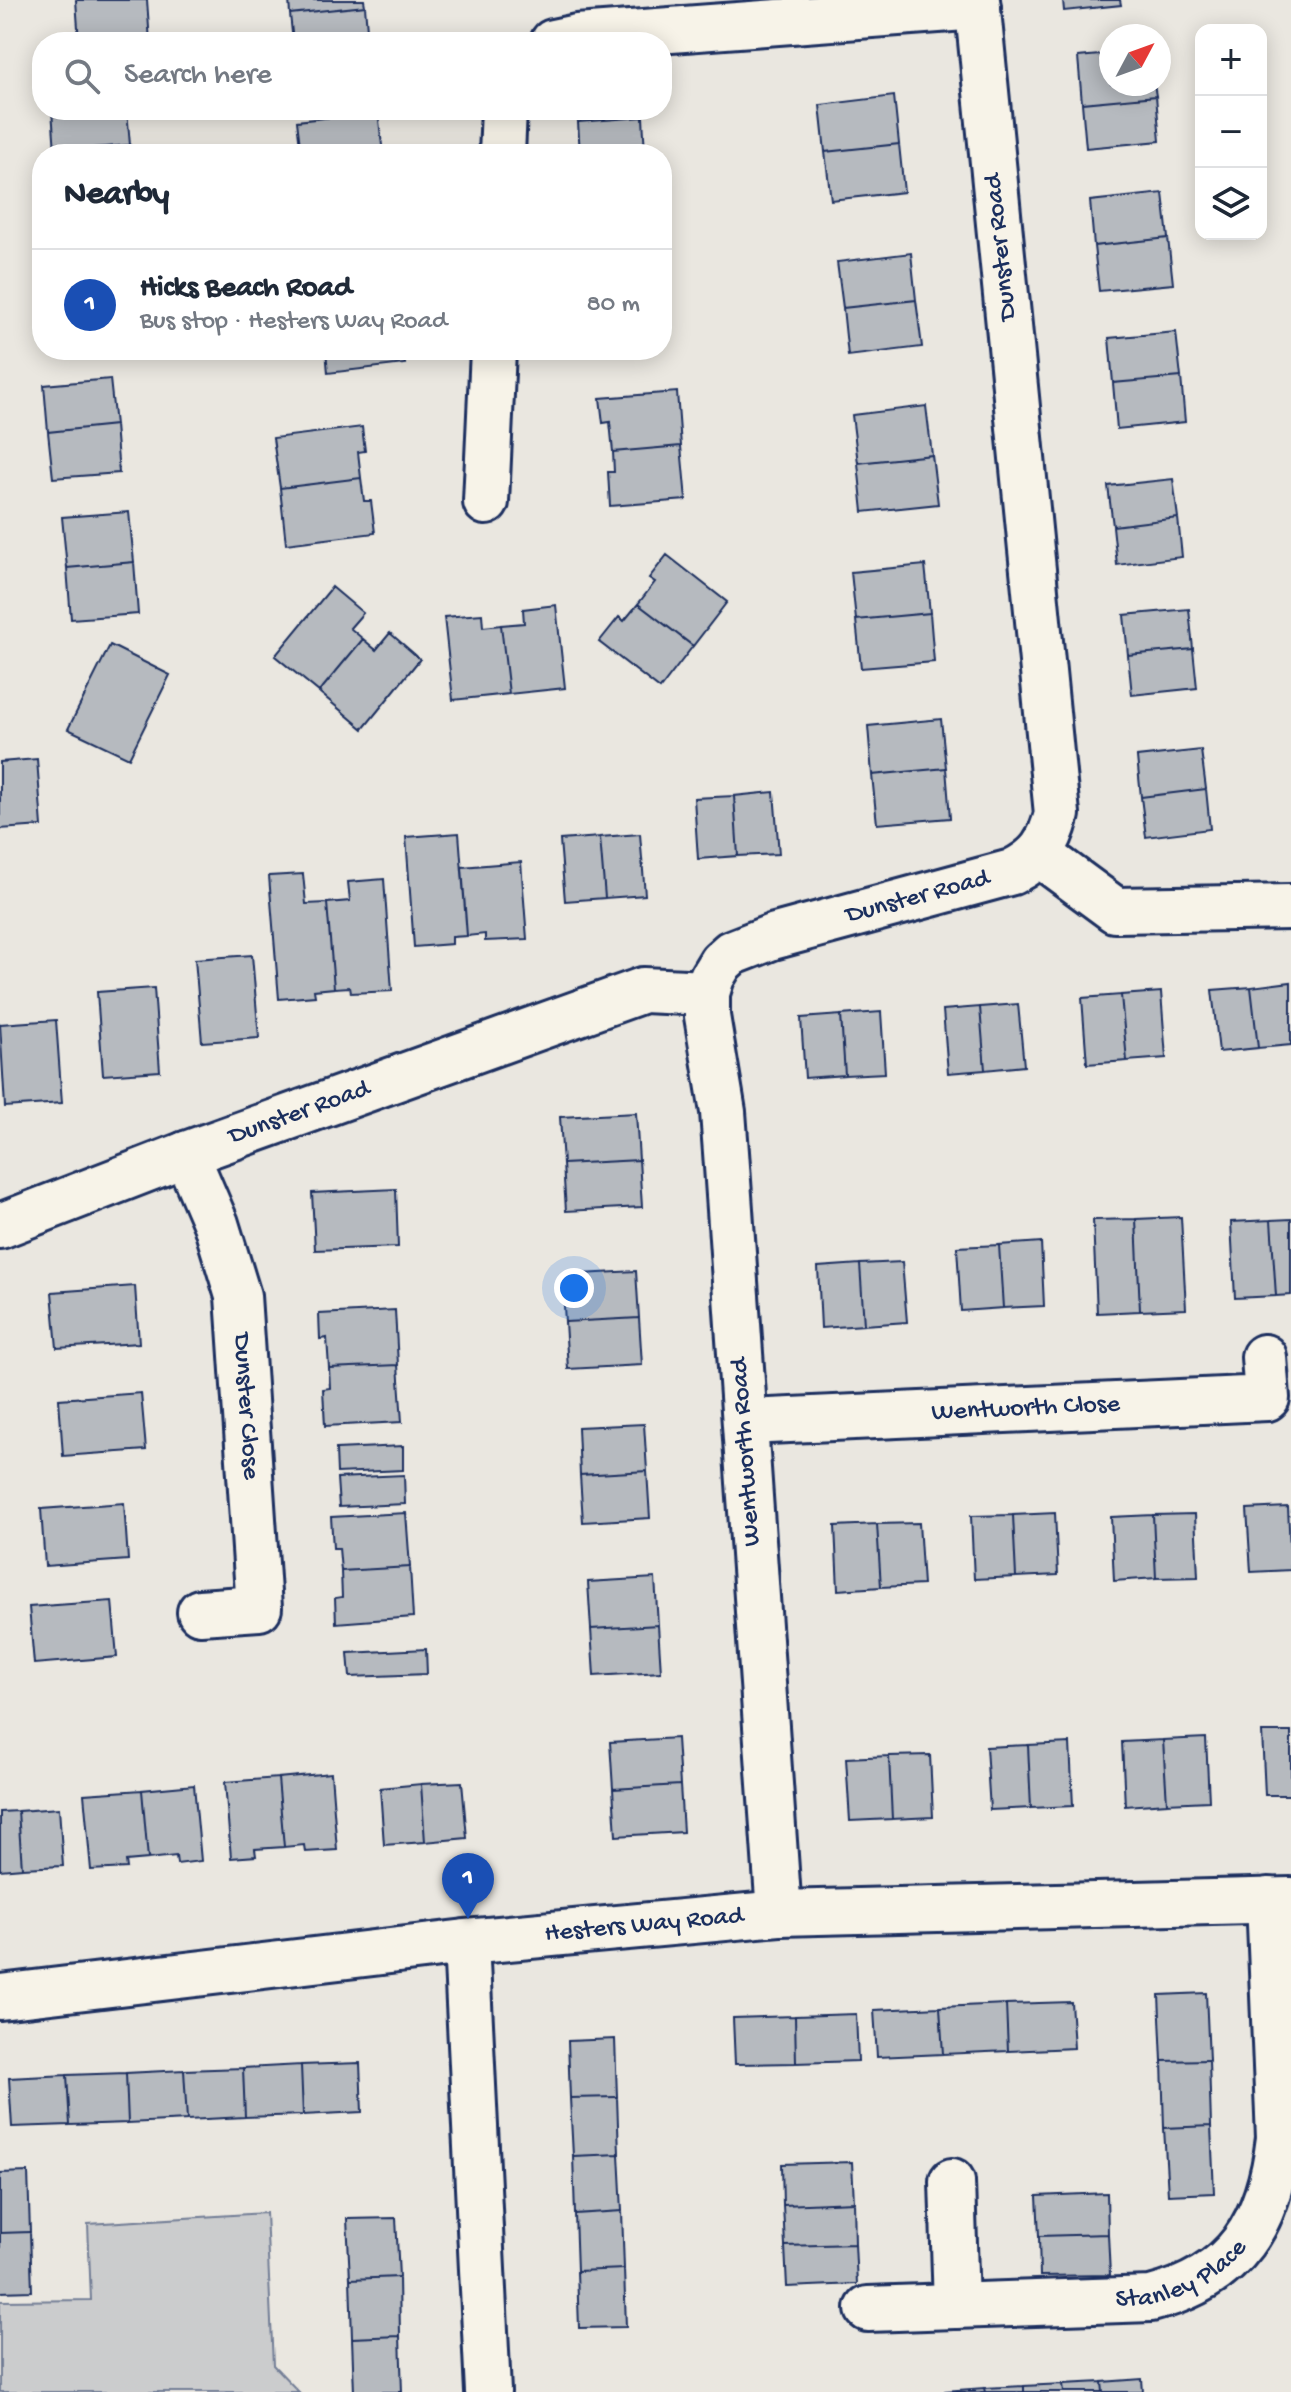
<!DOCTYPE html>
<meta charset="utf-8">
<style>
body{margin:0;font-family:"Gochi Hand",sans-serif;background:#f2f2f3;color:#1f2937}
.controls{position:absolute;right:24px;top:24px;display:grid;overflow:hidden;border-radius:16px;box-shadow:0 4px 20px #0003}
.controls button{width:72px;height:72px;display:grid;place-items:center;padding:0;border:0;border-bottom:2px solid #e0e1e3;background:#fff;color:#1f2937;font:40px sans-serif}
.compass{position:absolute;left:1099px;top:24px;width:72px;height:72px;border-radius:50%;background:#fff;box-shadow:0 4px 20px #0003;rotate:49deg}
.you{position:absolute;left:574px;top:1288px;width:28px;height:28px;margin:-20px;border:6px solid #fff;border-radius:50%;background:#1a73e8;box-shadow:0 0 0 12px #1a73e833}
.badge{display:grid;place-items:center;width:52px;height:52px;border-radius:50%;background:#1b2f5e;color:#fff;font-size:26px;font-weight:700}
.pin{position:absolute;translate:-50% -66px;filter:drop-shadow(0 2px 4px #0008)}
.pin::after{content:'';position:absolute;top:42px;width:28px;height:24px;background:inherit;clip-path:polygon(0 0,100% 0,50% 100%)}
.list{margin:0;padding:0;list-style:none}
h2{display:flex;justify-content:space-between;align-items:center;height:104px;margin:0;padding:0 32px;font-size:34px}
h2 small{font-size:26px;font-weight:400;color:#747a83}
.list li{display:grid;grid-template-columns:52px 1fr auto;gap:24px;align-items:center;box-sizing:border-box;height:112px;padding:0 32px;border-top:2px solid #e0e1e3}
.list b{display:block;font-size:30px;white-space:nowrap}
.list p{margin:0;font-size:26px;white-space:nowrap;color:#747a83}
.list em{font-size:26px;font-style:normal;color:#747a83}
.icon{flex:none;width:44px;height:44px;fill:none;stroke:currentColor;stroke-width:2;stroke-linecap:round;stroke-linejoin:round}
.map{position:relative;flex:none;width:1291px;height:2392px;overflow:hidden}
.search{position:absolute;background:#fff;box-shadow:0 4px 20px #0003;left:32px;top:32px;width:640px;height:88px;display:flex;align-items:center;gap:20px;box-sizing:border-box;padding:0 28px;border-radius:32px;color:#747a83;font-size:30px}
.panel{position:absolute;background:#fff;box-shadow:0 4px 20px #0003;left:32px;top:144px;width:640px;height:216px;border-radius:32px}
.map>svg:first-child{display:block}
.green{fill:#cbcccd;stroke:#737e96;stroke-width:2}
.building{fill:#b6babf;stroke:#1b2f5e;stroke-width:2}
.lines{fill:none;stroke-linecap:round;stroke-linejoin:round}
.minor-casing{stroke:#1b2f5e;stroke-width:50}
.tertiary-casing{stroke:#1b2f5e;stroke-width:50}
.minor{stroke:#f7f3e8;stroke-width:44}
.tertiary{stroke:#f7f3e8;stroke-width:44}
.labels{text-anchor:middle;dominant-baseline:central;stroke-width:6;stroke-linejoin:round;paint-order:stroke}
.street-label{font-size:26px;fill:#1b2f5e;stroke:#f7f3e8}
</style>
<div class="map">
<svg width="1291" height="2392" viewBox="0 0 1291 2392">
<rect width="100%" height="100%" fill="#eae7e0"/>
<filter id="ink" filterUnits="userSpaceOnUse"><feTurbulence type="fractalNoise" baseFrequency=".0125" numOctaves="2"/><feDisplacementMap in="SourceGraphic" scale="16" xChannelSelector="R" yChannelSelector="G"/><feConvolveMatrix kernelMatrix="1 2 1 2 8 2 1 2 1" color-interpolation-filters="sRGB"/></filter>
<g filter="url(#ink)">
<!-- green -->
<path class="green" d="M266,2213L273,2365L299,2392H0V2301L91,2300L88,2224Z"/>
<!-- building -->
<path class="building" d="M76,0H147L150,42H79Z
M289,0H364L365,6L290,14Z
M1063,0H1120L1121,5L1064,11Z
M365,6L368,42H293L290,14Z
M1111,54V84H1154L1156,96L1082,103L1078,57Z
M894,96L899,144L825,152L820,105Z
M1156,96L1160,141L1086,148L1082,103Z
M52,110H127L130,145L55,151Z
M378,112L383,154H301L297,121Z
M643,117L645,154H580L578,122Z
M899,144L904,192L831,200L825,152Z
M130,145V154H56L55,151Z
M1163,193L1168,238L1094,246L1090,201Z
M1168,238L1173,284L1099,291L1094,246Z
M42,246V293H39L36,247Z
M911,253L916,300L843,308L837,262Z
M916,300L922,347L848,356L843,308Z
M1176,332L1181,377L1113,383L1109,338Z
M326,350H403L405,364L328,373Z
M1181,377L1185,422L1117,429L1113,383Z
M110,379L115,425L48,432L44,385Z
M677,392L681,446L613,452L610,422L603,423L600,398Z
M926,406L932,455L858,463L852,415Z
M115,425L119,473L53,478L48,432Z
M362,427L365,451L358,452L361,478L280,488L273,438Z
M681,446L686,500L610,506L608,472H614L613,452Z
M932,455L938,504L863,512L858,463Z
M361,478L364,501H371L375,533L286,544L280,488Z
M1173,479L1178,518L1113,526L1108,486Z
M129,512L134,562L67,568L62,517Z
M1178,518L1182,557L1117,565L1113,526Z
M667,555L727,602L693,646L638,604L655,582L649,578Z
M134,562L138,614L71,619L67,568Z
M925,565L930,613L856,620L851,572Z
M332,587L363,613L350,628L363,639L319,692L275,656Z
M638,604L693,646L660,689L599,642L619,617L624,621Z
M556,605L565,688L509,694L501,625L524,623L523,609Z
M1189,609L1193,649L1128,655L1124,615Z
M930,613L934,662L861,668L856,620Z
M482,614L483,627L501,625L509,694L453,700L444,617Z
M390,633L420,659L363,729L319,692L363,639L376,650Z
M110,645L170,675L129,758L68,729Z
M1193,649L1197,688L1132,695L1128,655Z
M941,719L946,768L872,775L868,726Z
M1201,750L1206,789L1141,797L1137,757Z
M37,759L42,826L0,829V762Z
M946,768L950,818L877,824L872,775Z
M1206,789L1210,829L1146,837L1141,797Z
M774,792L779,854L738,856L734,796Z
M734,796L738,856L698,859L694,798Z
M459,833L467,936L452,937V944L414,947L406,837Z
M640,834L645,895L605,898L600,837Z
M600,837L605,898L565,901L560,840Z
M521,862L527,939L485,941V934L467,936L462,867Z
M303,874L306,904L327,903L334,988L314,990L315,996L279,999L269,876Z
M384,879L392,991L351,993L350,987L334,988L327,903L350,901L348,882Z
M252,955L259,1038L202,1042L195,959Z
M1291,982V1045L1258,1048L1251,987Z
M1251,987L1258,1048L1219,1052L1212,990Z
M154,988L160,1071L103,1075L97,992Z
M1161,992L1166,1058L1127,1061L1121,995Z
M1121,995L1127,1061L1087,1064L1082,998Z
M1018,1004L1024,1066L985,1070L980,1007Z
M980,1007L985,1070L948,1073L943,1010Z
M881,1012L885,1073L845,1075L841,1015Z
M841,1015L845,1075L805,1078L801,1018Z
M56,1020L62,1103L5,1107L0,1024Z
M636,1113L639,1160L563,1164L560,1117Z
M639,1160L642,1207L566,1211L563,1164Z
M396,1189L398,1247L315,1250L312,1193Z
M1181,1217L1186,1309L1140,1311L1136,1219Z
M1136,1219L1140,1311L1097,1313L1093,1220Z
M1291,1219V1295L1276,1296L1271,1220Z
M1271,1220L1276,1296L1235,1298L1231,1222Z
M1041,1242L1044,1306L1003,1308L999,1245Z
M999,1245L1003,1308L961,1311L957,1247Z
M902,1262L907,1322L864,1325L860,1264Z
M860,1264L864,1325L821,1328L818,1267Z
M636,1271L639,1318L565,1322L562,1275Z
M135,1286L139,1343L57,1348L52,1292Z
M395,1310L398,1365L329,1368L327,1338L320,1339L319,1314Z
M639,1318L642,1365L568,1369L565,1322Z
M398,1365L402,1422L325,1426L323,1389L330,1388L329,1368Z
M141,1393L146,1450L63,1456L59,1399Z
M644,1424L647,1471L580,1475L578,1427Z
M403,1446V1470L337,1473L336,1449Z
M647,1471L650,1518L583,1522L580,1475Z
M404,1475L405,1504L339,1507L337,1478Z
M124,1503L128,1560L45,1566L41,1509Z
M1288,1507L1291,1570L1251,1572L1247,1509Z
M406,1513L410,1567L341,1571L339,1548H333L331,1517Z
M1055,1513L1058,1575L1016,1577L1013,1515Z
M1195,1514L1198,1577L1156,1578L1153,1515Z
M1013,1515L1016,1577L974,1579L971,1516Z
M1153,1515L1156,1578L1114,1581L1111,1517Z
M919,1523L923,1585L881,1587L877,1524Z
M877,1524L881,1587L838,1590L835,1526Z
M410,1567L413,1617L336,1623L335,1598L342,1597L341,1571Z
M655,1578L658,1625L591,1629L588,1582Z
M112,1601L117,1657L34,1664L29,1607Z
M658,1625L661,1672L594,1676L591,1629Z
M426,1649L427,1674L350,1677L348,1653Z
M1262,1732H1291V1795H1265Z
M677,1738L680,1785L613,1789L610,1742Z
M1206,1738L1209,1801L1167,1803L1163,1740Z
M1163,1740L1167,1803L1125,1806L1122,1742Z
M1070,1743L1073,1806L1031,1808L1028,1745Z
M1028,1745L1031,1808L990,1810L986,1747Z
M930,1755L933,1817L892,1819L889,1756Z
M889,1756L892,1819L850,1821L846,1758Z
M331,1773L337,1850L305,1852L304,1845L284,1847L278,1778Z
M278,1778L284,1847L255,1849L256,1856L231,1858L225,1782Z
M462,1782L467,1838L425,1842L421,1784Z
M421,1784L425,1842L384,1845L380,1788Z
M194,1785L201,1861L177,1864L176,1856L148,1859L142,1790Z
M680,1785L683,1832L616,1836L613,1789Z
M142,1790L148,1859L126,1861L127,1868L91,1870L84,1794Z
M59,1808L63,1866L22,1868L18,1811Z
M18,1811L22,1868L0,1870V1812Z
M1206,1993L1209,2060L1162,2061L1159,1995Z
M1071,2002L1074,2048L1008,2051L1006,2004Z
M1006,2004L1008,2051L943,2054L940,2007Z
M940,2007L943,2054L877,2057L874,2010Z
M856,2014L858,2061L796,2063L795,2016Z
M795,2016L796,2063L735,2064L733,2018Z
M615,2039L617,2097L570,2098L568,2041Z
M1209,2060L1211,2126L1164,2128L1162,2061Z
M360,2063L362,2112L303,2115L301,2065Z
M301,2065L303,2115L245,2117L243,2068Z
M243,2068L245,2117L187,2120L184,2070Z
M184,2070L187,2120L128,2123L126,2073Z
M126,2073L128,2123L70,2125L67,2075Z
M67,2075L70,2125L12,2127L9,2078Z
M617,2097L619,2154L573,2156L570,2098Z
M1211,2126L1214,2193L1168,2195L1164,2128Z
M619,2154L622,2211L575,2214L573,2156Z
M852,2162L854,2202L783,2205L782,2164Z
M28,2172L30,2232L0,2233V2173Z
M1107,2193L1108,2234L1039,2236L1037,2196Z
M854,2202L855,2244L785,2246L783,2205Z
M622,2211L624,2269L577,2271L575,2214Z
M396,2218L399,2277L350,2279L347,2219Z
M30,2232L32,2291L0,2292V2233Z
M1108,2234L1110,2275L1040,2276L1039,2236Z
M855,2244L857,2284L787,2287L785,2246Z
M624,2269L626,2327L579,2328L577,2271Z
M399,2277L400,2336L352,2338L350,2279Z
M400,2336L402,2392H354L352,2338Z
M1142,2379L1143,2392H1103L1102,2382Z
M1102,2382L1103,2392H1064L1063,2384Z
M1063,2384L1064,2392H1024V2386Z
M1024,2386V2392H985L984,2388Z
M984,2388L985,2392H945V2391Z"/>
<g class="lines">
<defs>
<g id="minor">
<path d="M553,42L577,37L978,7"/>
<path d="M502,154L504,110"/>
<path d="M486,502L493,350"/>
<path d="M1039,854L1115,910L1291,907"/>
<path id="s1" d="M186,1154L216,1224L238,1296L259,1608L200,1612"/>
<path id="s2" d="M0,1226L186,1154L643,990L707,993"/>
<path id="s3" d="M746,1422L1267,1398L1264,1357"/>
<path id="s4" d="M779,1913L726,1152L723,1112L707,1016V993L712,977L721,962L731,953L772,937L1012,872C1040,858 1049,844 1057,814L977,0"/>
<path d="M466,1942L488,2392"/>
<path d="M952,2181L956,2306"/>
<path id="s5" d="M868,2309L1151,2299C1237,2277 1269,2223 1279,2138L1269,1900"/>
</g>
<g id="tertiary">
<path id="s6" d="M0,1997L466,1942L779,1913L1291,1900"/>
</g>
</defs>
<!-- minor casing -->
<use href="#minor" class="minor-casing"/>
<!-- tertiary casing -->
<use href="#tertiary" class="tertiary-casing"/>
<!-- minor -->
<use href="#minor" class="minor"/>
<!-- tertiary -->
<use href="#tertiary" class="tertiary"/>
</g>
</g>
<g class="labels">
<!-- street labels -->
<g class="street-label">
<text transform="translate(1002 247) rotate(-96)">Dunster Road</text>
<text stroke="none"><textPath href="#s4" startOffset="1166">Dunster Road</textPath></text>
<text stroke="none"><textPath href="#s2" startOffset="320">Dunster Road</textPath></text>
<text stroke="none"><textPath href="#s1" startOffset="262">Dunster Close</textPath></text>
<text stroke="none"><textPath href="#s3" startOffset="280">Wentworth Close</textPath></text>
<text transform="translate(747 1452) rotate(-94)">Wentworth Road</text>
<text stroke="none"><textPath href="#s6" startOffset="648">Hesters Way Road</textPath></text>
<text stroke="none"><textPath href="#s5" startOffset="320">Stanley Place</textPath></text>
</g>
</g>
</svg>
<div class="controls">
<button>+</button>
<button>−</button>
<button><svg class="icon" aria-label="layers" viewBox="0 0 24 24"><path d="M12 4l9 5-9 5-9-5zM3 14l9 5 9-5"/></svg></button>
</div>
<svg class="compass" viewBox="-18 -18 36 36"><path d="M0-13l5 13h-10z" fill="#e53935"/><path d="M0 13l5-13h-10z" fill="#747a83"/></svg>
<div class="you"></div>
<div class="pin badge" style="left:468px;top:1919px;background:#1a4fb4">1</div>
<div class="search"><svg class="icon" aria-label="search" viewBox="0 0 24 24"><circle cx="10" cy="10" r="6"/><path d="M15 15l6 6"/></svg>Search here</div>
<section class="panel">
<h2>Nearby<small></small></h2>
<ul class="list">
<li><span class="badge" style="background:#1a4fb4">1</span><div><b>Hicks Beach Road</b><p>Bus stop · Hesters Way Road</p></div><em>80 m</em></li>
</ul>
</section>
</div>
